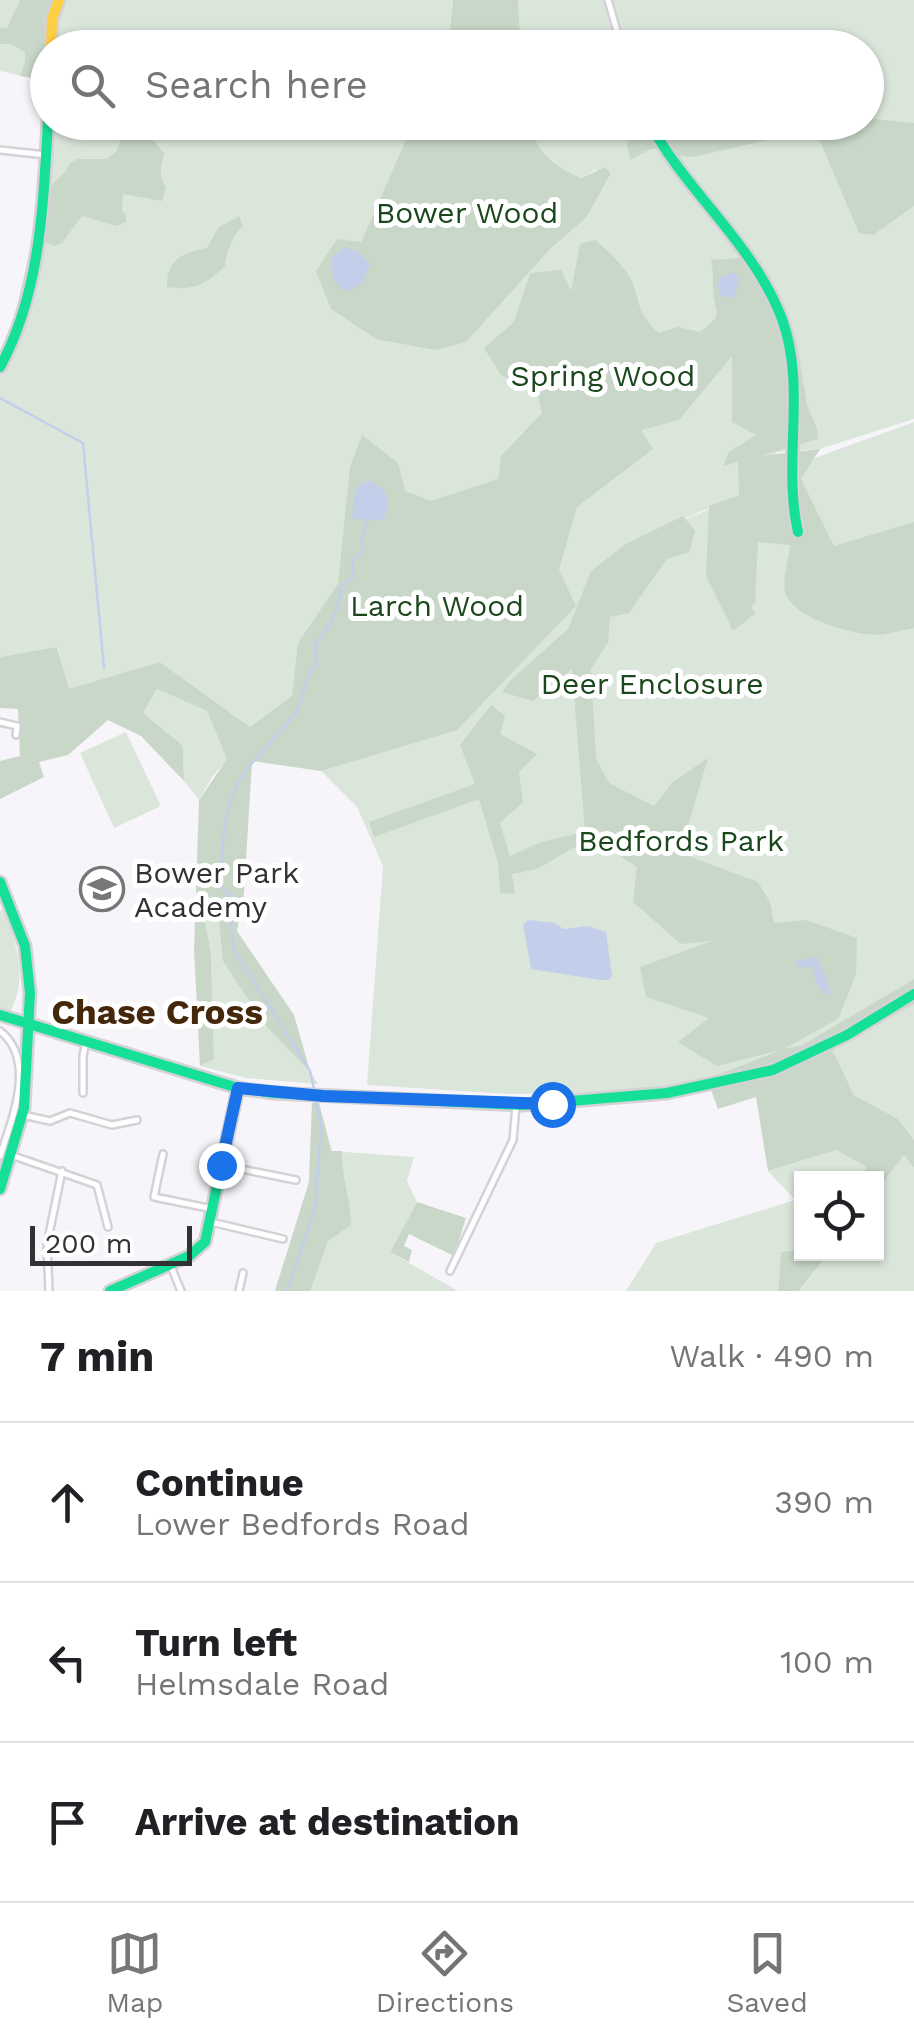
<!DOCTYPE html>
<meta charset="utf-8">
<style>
body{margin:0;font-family:"Work Sans",sans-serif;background:#f6f6f6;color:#202124}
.controls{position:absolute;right:30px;bottom:30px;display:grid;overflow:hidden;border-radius:0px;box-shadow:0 2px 8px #0004}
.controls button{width:90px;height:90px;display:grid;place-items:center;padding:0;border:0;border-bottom:2px solid #e0e0e0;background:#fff;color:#202124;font:50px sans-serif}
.scale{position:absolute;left:30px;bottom:25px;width:162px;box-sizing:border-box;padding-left:10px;border:5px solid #323134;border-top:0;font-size:28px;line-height:35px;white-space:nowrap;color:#323134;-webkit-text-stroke:8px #fff;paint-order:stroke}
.stop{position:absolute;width:30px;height:30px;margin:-22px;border:8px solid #1a73e8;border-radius:50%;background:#fff}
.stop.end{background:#1a73e8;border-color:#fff;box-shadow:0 2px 10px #0008}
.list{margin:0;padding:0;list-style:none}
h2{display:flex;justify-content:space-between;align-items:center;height:130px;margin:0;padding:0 40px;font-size:42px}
h2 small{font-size:32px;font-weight:400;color:#757577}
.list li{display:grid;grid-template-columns:65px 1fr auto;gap:30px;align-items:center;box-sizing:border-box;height:160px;padding:0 40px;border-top:2px solid #e0e0e0}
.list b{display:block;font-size:38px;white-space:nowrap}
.list p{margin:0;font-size:32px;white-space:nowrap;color:#757577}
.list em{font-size:32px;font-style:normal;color:#757577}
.icon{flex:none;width:55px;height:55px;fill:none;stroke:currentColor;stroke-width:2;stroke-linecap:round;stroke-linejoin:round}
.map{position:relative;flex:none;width:914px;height:1291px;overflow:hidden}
.search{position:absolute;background:#fff;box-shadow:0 2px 8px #0004;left:30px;right:30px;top:30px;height:110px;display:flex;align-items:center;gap:25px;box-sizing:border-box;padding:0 35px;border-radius:55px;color:#757577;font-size:38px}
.sheet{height:610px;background:#fff}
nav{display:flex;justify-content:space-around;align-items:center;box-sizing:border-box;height:140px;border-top:2px solid #e0e0e0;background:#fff;font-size:28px;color:#757577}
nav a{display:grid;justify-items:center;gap:5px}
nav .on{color:#777679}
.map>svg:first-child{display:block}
.green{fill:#dbe6db}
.forest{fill:#c8d7c8}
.water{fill:#c3cfea}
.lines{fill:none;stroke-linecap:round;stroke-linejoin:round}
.stream{stroke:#c3cfea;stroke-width:2.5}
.street-casing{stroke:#d4d2d6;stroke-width:10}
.fast-casing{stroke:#d4d2d6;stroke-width:15}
.slow-casing{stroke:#d4d2d6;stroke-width:15}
.street{stroke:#fefefe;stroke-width:5}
.fast{stroke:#16e098;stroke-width:10}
.slow{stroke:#ffcf43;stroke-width:10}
.route{stroke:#1a73e8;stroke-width:12}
.labels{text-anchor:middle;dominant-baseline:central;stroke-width:10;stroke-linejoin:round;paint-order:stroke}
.park-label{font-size:30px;fill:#1b471d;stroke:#fff}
.poi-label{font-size:30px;fill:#323134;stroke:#fff;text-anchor:start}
.quarter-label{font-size:35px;font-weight:bold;fill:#45270b;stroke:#fff}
</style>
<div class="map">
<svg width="914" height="1291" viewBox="0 0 914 1291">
<rect width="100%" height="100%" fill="#f8f5fa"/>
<!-- green -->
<path class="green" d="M0,0H453L448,47L48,48V122L413,123L361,242L318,271L550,249L586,218L611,175L595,170L581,178C552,165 537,153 529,123L866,122V48L521,47L518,0H914V419L820,449L777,452L739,496L652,532L744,496L784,469L914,422V979L802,1045L667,1093L509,1094L367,1085L383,866L357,807L320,770L290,698L250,727L160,662L68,690L58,648L0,657V355L8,346L32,240L43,146L46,81L0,71Z
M157,689L207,711L228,759L212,777L199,800L184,781L183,746L142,714Z
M126,732L161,806L114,828L80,753Z
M3,909C17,945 29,978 9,1014L0,1012V911Z
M219,910L310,1071L318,1084L246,1078L200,1066L214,1059L211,953L202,911Z
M914,1003V1140L898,1119L854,1095L832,1049Z
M312,1103H319L332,1151L414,1157L407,1181L417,1202L390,1252L458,1291H275L309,1182Z
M836,1150L868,1167L861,1178H802L801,1249L781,1252L778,1291H626L656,1243L795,1200L768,1171Z
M904,1154L914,1168V1291H800L828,1254H876L877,1190Z"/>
<!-- forest -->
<path class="forest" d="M20,0H54L46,80L20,76L25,62V52L11,44H0V28H7Z
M453,0H518L521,47H448Z
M867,118L914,123V206L873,235L859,233L812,123L866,122Z
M529,122C537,153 552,165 581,178L605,167L611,174L586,218L550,249L466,342L435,350L376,339L331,309L316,271L337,239L361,242L413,123Z
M635,123L690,125L699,131L711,125L730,136L733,123H752L756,134L804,124L802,132L694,157L679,156L666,147L651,149L630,160L627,144Z
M124,132L154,141L164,153C161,165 158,176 166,188L162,201L123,194L122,211L126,215V222L117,226L82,216L62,243L54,246L42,240L49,189C56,179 65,175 70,163L78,159H107L116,152Z
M239,216L243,226C233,235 226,252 225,266C205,285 194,291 167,287C167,258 183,253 207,248L218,228Z
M595,240C607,250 620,262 629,276C643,301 632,308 659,333L678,327L700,332C727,312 713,314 713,287C713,277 713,270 711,260L754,257L784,307L797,345L807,405L817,429L818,439L760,456L820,449L801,479L834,546L914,522V628C901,630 887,635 875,635C851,634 792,618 785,592C782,578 789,560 790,545L758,542L755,603L751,607L756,613L733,631L706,576L709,506L739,495L738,462L723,466L729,452L756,435L732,422V356L679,420L641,430L653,449L577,507L559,570L576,606L457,730L321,771L252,761L244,894L237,931L294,1015L310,1071L265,1025L223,961L218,910L203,912L211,953L214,1059L200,1066L194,950L199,800L227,759L207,711L157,689L143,713L183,746L184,781L141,736L108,720L68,755L39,762L44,777L0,799V761L20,756L18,709L0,708V657L57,647L69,689L160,662L250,727L292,696L298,643L338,584L350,467L362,435L398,463L405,491L431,501L498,479L501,456L542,413L537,392L501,375L484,348L514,322L530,273L561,270L571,291L580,244Z
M683,516L695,531L689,552L667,559L629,613L610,617L608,642L591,669L596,758L609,783L654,806L673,782L708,758L680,853L758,882L770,902L774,923L806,920L857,938L856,975L838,1019L784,1049L802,1045L914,979V1004L832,1049L854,1095L898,1119L914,1140V1168L904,1155L877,1190L876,1178H861L867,1167L836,1150L768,1171L756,1097L718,1109L707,1079L781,1050L717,1066L678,1042L709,1018L646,997L640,967L712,941L681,944L633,902L637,867L609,849L573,848L537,869L512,874L515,894L500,893L498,863L479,799L374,837L369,822L475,784L460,745L491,705L505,716L500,734L537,754L519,772L523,802L500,823L510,856L541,842L585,832L572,669L533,701L502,692L511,680L568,629L591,571L626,544Z
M312,1103H319L331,1151H342C341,1177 351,1199 351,1225L328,1241L310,1291H275L309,1182Z
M417,1202L466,1218L454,1256L409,1234L404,1246L412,1250L409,1262L390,1252Z
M801,1249L802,1254H828L799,1291H778L781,1252Z"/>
<!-- water -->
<path class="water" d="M344,247L357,251L370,264L363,283L346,292L334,281L331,259Z
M733,272L739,278L734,298L721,296L717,287L721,277Z
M369,480L385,491L388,504L384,520L352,519L355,489Z
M529,920L554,923L564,929L588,926L606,932L612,976L609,980H600L531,969L523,924Z
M817,957L831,992L826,995L816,983L813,967H798L795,961Z"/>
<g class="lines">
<!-- stream -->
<path class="stream" d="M0,398L83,443L104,668
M314,1089L310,1071L234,950L231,923L233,899L222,888C222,846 221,803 248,768C264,748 285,730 298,708C306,693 301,679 316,667L315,643C329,631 341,605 342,586L352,578L353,559L363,553L362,540L368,519
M287,1291L315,1210L321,1127L316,1101"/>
<defs>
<path id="street" d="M608,0L622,48
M0,150L46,155
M0,722L17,726L16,735
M0,1031C37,1060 12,1119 0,1156
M83,1093V1056L86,1041
M23,1115L50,1121L70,1113L112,1125L137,1120
M163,1154L154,1197L213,1209
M11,1155L97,1185L108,1227
M221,1165L296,1180
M211,1222L283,1239
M170,1264L181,1291
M450,1271L513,1140L516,1105
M49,1291L47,1244L62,1171
M239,1291L243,1273"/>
<path id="fast" d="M649,122C686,192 754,244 782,319C807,388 782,462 798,532
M0,367C41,292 43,205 48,122
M0,882L25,946L30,993L24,1108L0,1189
M0,1015L238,1088L273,1093L522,1105L667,1093L773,1070L847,1035L914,994
M110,1291L189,1256L205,1242L238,1088"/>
<path id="slow" d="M51,48L52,19L59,0"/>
</defs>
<!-- street casing -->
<use href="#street" class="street-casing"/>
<!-- fast casing -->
<use href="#fast" class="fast-casing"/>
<!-- slow casing -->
<use href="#slow" class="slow-casing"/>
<!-- street -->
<use href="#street" class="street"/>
<!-- fast -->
<use href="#fast" class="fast"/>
<!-- slow -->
<use href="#slow" class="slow"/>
</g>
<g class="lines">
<!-- route -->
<path class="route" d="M221,1165L238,1088L323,1096L552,1104"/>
</g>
<!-- icons -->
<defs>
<symbol id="school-ring" viewBox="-11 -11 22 22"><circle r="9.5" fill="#fff" stroke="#777679" stroke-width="1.5"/><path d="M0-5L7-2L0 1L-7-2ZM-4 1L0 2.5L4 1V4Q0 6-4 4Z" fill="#777679"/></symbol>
</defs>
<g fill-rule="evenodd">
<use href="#school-ring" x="77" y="864" width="50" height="50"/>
</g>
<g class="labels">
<!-- park labels -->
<g class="park-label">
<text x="467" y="212">Bower Wood</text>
<text x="603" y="375">Spring Wood</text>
<text x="437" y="605">Larch Wood</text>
<text x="652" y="683">Deer Enclosure</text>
<text x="681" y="840">Bedfords Park</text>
</g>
<!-- poi labels -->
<g class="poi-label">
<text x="134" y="872">Bower Park<tspan x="134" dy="34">Academy</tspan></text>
</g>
<!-- quarter labels -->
<g class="quarter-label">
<text x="157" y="1012">Chase Cross</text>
</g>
</g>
</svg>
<div class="controls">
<button><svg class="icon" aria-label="locate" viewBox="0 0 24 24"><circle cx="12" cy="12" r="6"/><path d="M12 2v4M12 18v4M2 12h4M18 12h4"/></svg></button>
</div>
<div class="scale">200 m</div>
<div class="stop" style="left:552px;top:1104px"></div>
<div class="stop end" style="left:221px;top:1165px"></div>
<div class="search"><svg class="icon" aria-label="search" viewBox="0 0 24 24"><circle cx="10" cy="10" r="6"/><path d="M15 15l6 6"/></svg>Search here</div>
</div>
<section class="sheet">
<h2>7 min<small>Walk · 490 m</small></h2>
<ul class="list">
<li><svg class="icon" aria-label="ahead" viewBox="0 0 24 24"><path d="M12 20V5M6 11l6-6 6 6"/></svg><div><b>Continue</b><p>Lower Bedfords Road</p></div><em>390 m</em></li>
<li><svg class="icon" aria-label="left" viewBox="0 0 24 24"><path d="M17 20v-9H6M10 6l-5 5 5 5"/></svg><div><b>Turn left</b><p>Helmsdale Road</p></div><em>100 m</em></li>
<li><svg class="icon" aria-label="arrive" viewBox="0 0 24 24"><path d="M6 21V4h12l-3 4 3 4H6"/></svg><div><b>Arrive at destination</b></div></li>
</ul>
</section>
<nav>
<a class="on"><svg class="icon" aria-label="map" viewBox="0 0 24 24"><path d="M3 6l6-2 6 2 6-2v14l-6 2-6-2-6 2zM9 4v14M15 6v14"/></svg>Map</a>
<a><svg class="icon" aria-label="directions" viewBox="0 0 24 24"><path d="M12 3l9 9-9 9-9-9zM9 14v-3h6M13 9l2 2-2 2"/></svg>Directions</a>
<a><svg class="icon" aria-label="saved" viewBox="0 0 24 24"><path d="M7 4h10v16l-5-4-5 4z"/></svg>Saved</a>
</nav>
